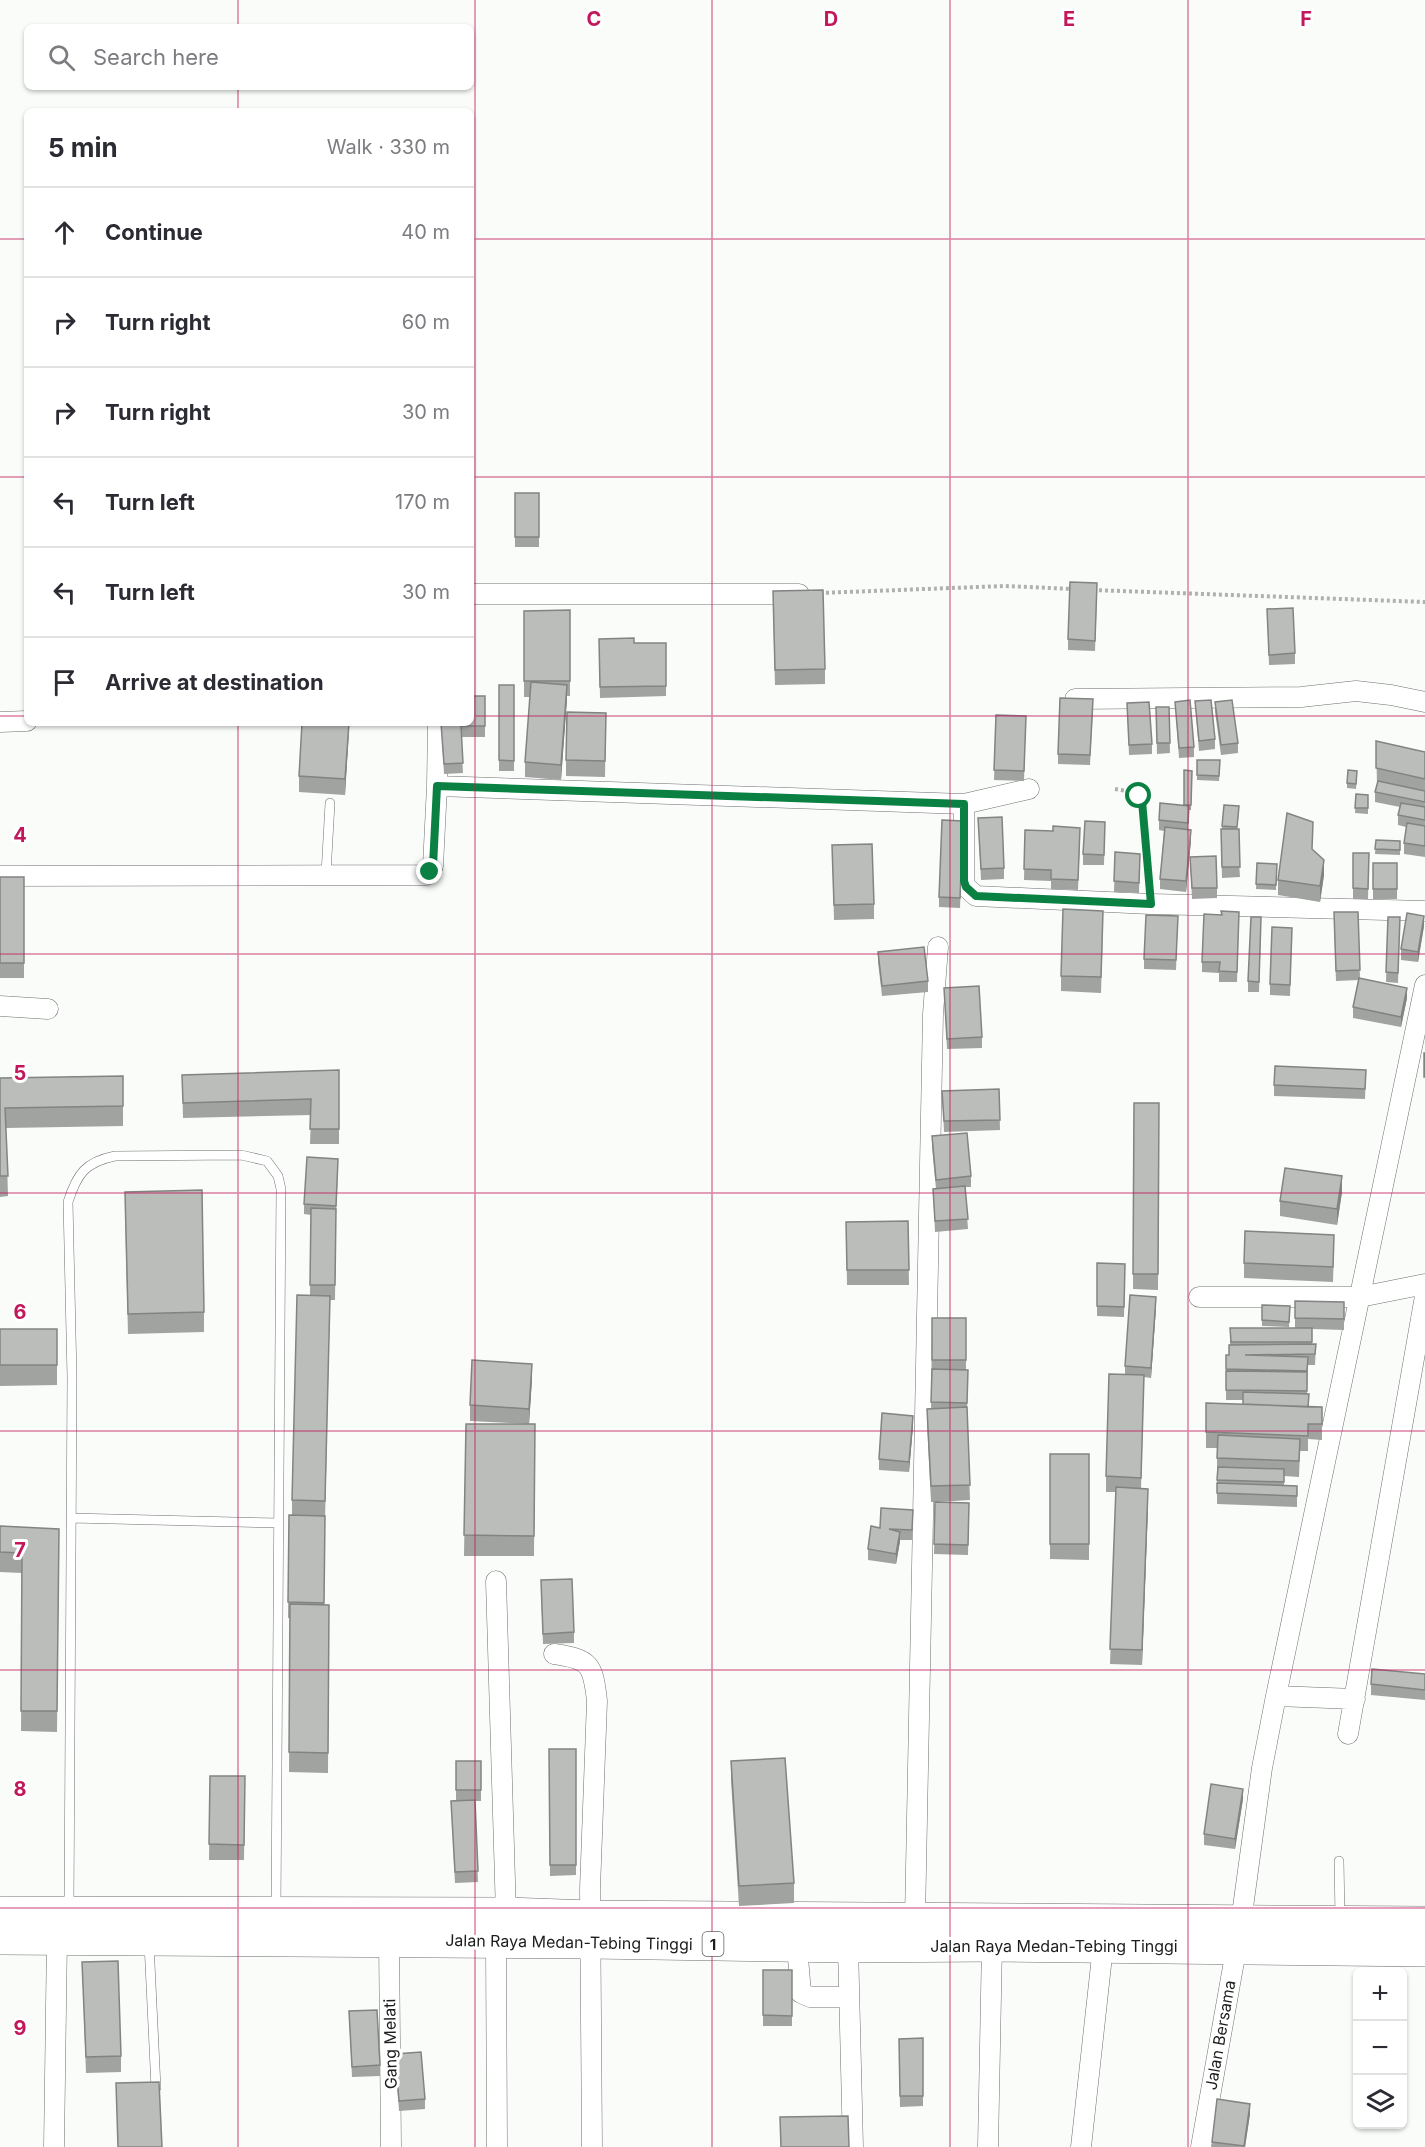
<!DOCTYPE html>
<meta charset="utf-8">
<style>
body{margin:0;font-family:Inter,sans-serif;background:#f7f7f7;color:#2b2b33}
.controls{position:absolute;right:18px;bottom:18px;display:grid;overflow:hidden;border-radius:9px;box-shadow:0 2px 4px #0004}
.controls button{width:54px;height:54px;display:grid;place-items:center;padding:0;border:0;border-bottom:2px solid #e1e1e2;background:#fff;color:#2b2b33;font:30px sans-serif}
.stop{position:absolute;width:18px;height:18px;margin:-14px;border:4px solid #0b8043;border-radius:50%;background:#fff}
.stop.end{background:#0b8043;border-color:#fff;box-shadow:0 2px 6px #0008}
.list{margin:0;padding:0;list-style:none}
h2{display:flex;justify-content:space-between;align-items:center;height:78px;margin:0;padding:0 24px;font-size:26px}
h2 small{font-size:20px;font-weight:400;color:#7c7c81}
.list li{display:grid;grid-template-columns:39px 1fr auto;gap:18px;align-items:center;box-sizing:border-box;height:90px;padding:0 24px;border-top:2px solid #e1e1e2}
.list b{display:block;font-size:22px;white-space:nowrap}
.list em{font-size:20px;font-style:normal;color:#7c7c81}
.icon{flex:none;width:33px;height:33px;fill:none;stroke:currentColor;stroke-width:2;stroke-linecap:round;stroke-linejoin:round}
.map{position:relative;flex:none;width:1425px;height:2147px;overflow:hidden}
.search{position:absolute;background:#fff;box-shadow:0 2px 4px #0004;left:24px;top:24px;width:450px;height:66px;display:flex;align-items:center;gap:15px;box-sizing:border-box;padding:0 21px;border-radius:9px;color:#7c7c81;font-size:22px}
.panel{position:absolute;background:#fff;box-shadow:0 2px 4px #0004;left:24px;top:108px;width:450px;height:618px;border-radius:9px}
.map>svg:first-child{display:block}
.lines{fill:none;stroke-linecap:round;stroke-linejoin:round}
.lane-casing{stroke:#6e706e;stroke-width:10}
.street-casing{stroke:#6e706e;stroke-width:21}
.highway-casing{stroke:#6e706e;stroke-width:34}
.path{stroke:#afb1af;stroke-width:4;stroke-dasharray:3 3;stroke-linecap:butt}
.lane{stroke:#fff;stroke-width:9}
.street{stroke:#fff;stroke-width:20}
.highway{stroke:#fff;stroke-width:33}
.wall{fill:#a0a3a0}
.shaded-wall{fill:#828482}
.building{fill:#babdba;stroke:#828482;stroke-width:1.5}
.route{stroke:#0b8043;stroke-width:8}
.grid{fill:none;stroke:#c2185b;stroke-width:1.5;stroke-opacity:0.55}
.labels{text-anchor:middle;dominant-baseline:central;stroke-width:6;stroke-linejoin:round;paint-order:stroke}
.shield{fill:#fff;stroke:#606160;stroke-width:1.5}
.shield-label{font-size:15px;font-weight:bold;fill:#1c1d1c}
.street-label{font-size:16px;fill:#1c1d1c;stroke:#fff}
.grid-label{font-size:20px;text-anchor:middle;font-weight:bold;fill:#c2185b;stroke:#fff;stroke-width:6;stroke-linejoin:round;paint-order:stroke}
</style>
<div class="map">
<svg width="1425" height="2147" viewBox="0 0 1425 2147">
<rect width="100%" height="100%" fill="#f9fcf9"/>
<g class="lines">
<defs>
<path id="lane" d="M326,874L330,803
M71,1518L278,1523
M1339,1861L1340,1917
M69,1908L72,1377L68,1202C77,1174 85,1162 115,1156L241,1155L267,1161L278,1176L281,1189L276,1908
M149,1943L156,2088"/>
<path id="street" d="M471,594H799
M1075,699L1301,697L1356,691L1391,695L1425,702
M0,722L27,721
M437,786L438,723
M964,804L1029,789
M0,876L426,875L433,866L437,786L964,804V881L966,887L976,896L1151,904L1425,911
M0,1006L48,1009
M1199,1297H1360L1425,1284
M496,1581L506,1914
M554,1654C590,1659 593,1664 597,1701L590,1889L592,2147
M1276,1696L1355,1699
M1348,1734L1425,1296
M915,1919L933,1014L938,947
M389,1940L391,2147
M496,1941L497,2147
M797,1946L801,1993L810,1997H848
M848,1946L853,2147
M54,2147L57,1938
M988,2147L992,1945
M1081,2147L1103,1947
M1201,2147L1241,1922L1262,1768L1276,1696L1425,985"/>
<path id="highway" d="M0,1913L506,1914L590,1917L1425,1923
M0,1938L591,1942L848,1946L992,1945L1425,1950"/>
</defs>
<!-- lane casing -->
<use href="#lane" class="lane-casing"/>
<!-- street casing -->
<use href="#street" class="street-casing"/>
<!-- highway casing -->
<use href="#highway" class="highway-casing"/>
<!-- path -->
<path class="path" d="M1093,590L1425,602
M820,593L1004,586L1074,589
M1115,789L1132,792L1142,801L1149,886"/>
<!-- lane -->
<use href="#lane" class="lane"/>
<!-- street -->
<use href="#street" class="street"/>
<!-- highway -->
<use href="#highway" class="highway"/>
</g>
<!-- wall -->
<path class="wall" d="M515,493H539V547H515Z
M1097,594L1095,651L1068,650V639Z
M773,606L825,669V684L775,685Z
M1267,609L1295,653V664L1269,665Z
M570,610V696H567L561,780L525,777V762L530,697H524V611Z
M599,639L634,643H666V696L600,698Z
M499,685H514V771H499Z
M485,696V737H461L463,773L444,774L441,723H471Z
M1195,701L1215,739V749L1199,751Z
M1175,702L1194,747V757L1179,758Z
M1215,702L1238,743V753L1221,755L1215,712Z
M1127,703L1152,744V754L1129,755Z
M1156,707H1169L1170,753L1157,754Z
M1093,709L1090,765L1058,764V754Z
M606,713L605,777L566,776V760Z
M996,715L1026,716L1024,781L994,780Z
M349,723L345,795L299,792V776Z
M1376,741L1425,752V857L1404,854V843L1406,827L1398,825V815L1400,807L1375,802V792L1377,784Z
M1197,760H1220L1219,781L1197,780Z
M1192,771L1191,810H1189L1188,830L1191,840L1186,892L1160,889V879L1164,831L1159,830V820L1184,805Z
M1357,777L1356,789L1347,788V783Z
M1356,794L1368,795V814L1355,813Z
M1224,805L1239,812L1237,829L1240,877L1222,878L1221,829H1222Z
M978,818L1004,868V879L981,880Z
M1105,822L1104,865H1083V854Z
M1025,830L1080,838L1078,890L1051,889V881L1024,880Z
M963,831L960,908L939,907V897Z
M1376,840L1400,841V855L1375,854Z
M832,845L874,904V919L834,920Z
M1313,850L1324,875L1320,902L1278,895V880Z
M1115,852L1140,854L1139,893L1114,892Z
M1353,853H1369L1368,899H1353Z
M1190,857L1217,888V898L1192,899Z
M1257,863L1277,864L1276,890L1256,889Z
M1373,863H1397V899H1373Z
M0,877H24V978H0Z
M1239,912L1237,982H1219V973L1202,972V962L1222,915Z
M1358,912L1360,979L1407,998L1401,1027L1353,1018V1007L1359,980L1336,981L1334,923Z
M1178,916L1176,970L1144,969V959Z
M1388,917H1400L1398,983L1386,982Z
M1103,926L1101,993L1061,991V976Z
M1424,926L1418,962L1401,960V949Z
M1261,928L1259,992H1248V981Z
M1292,928L1290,996L1270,995V984Z
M878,952L928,981V992L882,996L878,962Z
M944,988L982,1037V1048L947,1049Z
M339,1070V1144H310L311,1115L183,1118L182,1075Z
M1366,1070L1365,1099L1274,1096V1085Z
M123,1076V1126L6,1128L8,1196L0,1197V1078Z
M999,1089L1000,1130L944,1132L942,1091Z
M1134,1103H1159L1158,1290L1133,1289Z
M932,1136L971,1176V1187H965L968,1229L935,1232L933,1189H936L932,1147Z
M338,1169L336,1215L335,1300H330L325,1522L324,1605H329L328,1773L289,1772L290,1618H288L289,1515H292V1500L310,1296L311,1215L304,1214V1204Z
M1342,1192L1337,1225L1280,1216V1201Z
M125,1212L204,1312V1332L128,1334Z
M908,1221L909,1285H847L846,1222Z
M1334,1250L1333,1282L1244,1278V1263Z
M1097,1263L1125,1264L1124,1317L1097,1316Z
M1295,1301L1344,1302V1330L1312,1329V1344H1316L1315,1365H1308L1307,1394L1309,1407H1322V1440L1308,1439V1451H1300L1299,1477L1284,1476V1485L1297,1486V1507L1217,1504V1448H1206V1403L1243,1404V1400H1226V1355H1229L1230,1345V1328H1295Z
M1262,1305L1290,1306L1289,1327L1262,1326Z
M1156,1307L1151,1378L1144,1377L1141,1489L1148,1505L1142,1665L1110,1664L1116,1492H1106V1476L1125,1375V1366Z
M932,1318H966V1370H968L967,1413L970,1500L937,1502L969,1503L968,1555L934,1554L935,1502H931L927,1424V1409H931Z
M0,1329H57V1385L0,1386Z
M532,1379L529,1424L470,1421V1405Z
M466,1424H535L534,1556H464Z
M913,1426L909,1472L879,1470V1459Z
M1050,1454H1089V1560L1050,1559Z
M913,1520L912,1540H900L896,1564L868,1560V1549L880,1528Z
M0,1526L59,1529L57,1732L21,1731L22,1573L0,1572Z
M541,1590L574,1632V1643L543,1644Z
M1425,1674V1700L1371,1695V1684Z
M549,1749H576V1875L550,1876Z
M456,1761H481V1801H475L478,1882L455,1883L451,1801L456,1800Z
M731,1761L794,1883V1903L739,1906L731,1781Z
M210,1776H245L244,1860H209Z
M1243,1799L1235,1849L1204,1845V1834Z
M82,1962L121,2056V2072L86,2073Z
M763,1970H792V2026H763Z
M349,2011L380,2065V2076L352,2077Z
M923,2038V2106L900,2107L899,2039Z
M395,2054L425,2099V2109L399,2111Z
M1250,2114L1245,2147H1212V2142Z"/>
<!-- shaded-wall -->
<path class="shaded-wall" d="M567,685V700L561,780V765Z
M349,723V731L345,795V779Z
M1191,830V840L1186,892V881Z
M1324,860V875L1320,902V886Z
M1424,916V926L1418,962V952Z
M1407,988V998L1401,1027V1017Z
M1342,1176V1192L1337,1225V1209Z
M1156,1297V1307L1151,1378V1368Z
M532,1364V1379L529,1424V1409Z
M913,1416V1426L909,1472V1462Z
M1148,1489V1505L1142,1665V1650Z
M900,1532V1542L896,1564V1554Z
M1243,1789V1799L1235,1849V1839Z
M1250,2104V2114L1245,2147H1244Z"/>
<!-- building -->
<path class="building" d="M515,493H539V537H515Z
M1070,582L1097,583L1095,641L1068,639Z
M823,590L825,669L775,670L773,591Z
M1293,608L1295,653L1269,655L1267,609Z
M570,610V681H524V611Z
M634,638V643H666V686L600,687L599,639Z
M531,682L567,685L561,765L525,762Z
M499,685H514V761L499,760Z
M471,696H485V726H461L463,763L444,764L441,723H471Z
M1060,698L1093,699L1090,755L1058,754Z
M1190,700L1194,747L1179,748L1175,702Z
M1211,700L1215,739L1199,741L1195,701Z
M1232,700L1238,743L1221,745L1215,702Z
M1149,702L1152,744L1129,745L1127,703Z
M1156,707H1169L1170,743H1157Z
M567,712L606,713L605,761L566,760Z
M996,715L1026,716L1024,771L994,770Z
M302,723H349L345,779L299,776Z
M1376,741L1425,752V779L1376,768Z
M1197,760H1220L1219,776L1197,775Z
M1184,770L1192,771L1191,805H1184Z
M1348,770L1357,771L1356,784L1347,783Z
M1378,781L1425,791V802L1375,792Z
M1356,794L1368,795V808H1355Z
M1160,803L1189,806L1188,823L1159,820Z
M1401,803L1425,807V820L1398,815Z
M1224,805L1239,806L1237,827L1222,826Z
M1287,813L1313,822L1312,849L1324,860L1320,886L1278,880Z
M1002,817L1004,868L981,869L978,818Z
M942,820L963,821L960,898L939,897Z
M1085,821L1105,822L1104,855L1083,854Z
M1407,823L1425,826V846L1404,843Z
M1053,826L1080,828L1078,880L1051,879V870L1024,869L1025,830L1053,831Z
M1165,827L1191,830L1186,881L1160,879Z
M1221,829H1239L1240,867H1222Z
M1376,840L1400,841V850L1375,849Z
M872,844L874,904L834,905L832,845Z
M1115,852L1140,854L1139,883L1114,881Z
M1353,853H1369L1368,889L1353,888Z
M1216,856L1217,888H1192L1190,857Z
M1257,863L1277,864L1276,885L1256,884Z
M1373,863H1397V889H1373Z
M0,877H24V963H0Z
M1063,909L1103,911L1101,977L1061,976Z
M1221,911L1239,912L1237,972L1219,971L1220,962H1202L1204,914L1222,915Z
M1334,912H1358L1360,970L1336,971Z
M1407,913L1424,916L1418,952L1401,949Z
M1146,915L1178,916L1176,960L1144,959Z
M1251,917H1261L1259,982L1248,981Z
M1388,917H1400L1398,973L1386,972Z
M1272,927L1292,928L1290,985L1270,984Z
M924,947L928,981L882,986L878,952Z
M1359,978L1407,988L1401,1017L1353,1007Z
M979,986L982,1037L947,1039L944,988Z
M1424,1053H1425V1077H1424Z
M1275,1066L1366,1070L1365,1089L1274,1085Z
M339,1070V1129H310L311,1099L183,1103L182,1075Z
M123,1076V1106L5,1108L8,1176H0V1078Z
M999,1089L1000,1120L944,1121L942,1091Z
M1134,1103H1159L1158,1274H1133Z
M967,1133L971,1176L936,1180L932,1136Z
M307,1157L338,1159L336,1206L304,1204Z
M1285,1168L1342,1176L1337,1209L1280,1201Z
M965,1186L968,1219L935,1221L933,1189Z
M202,1190L204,1312L128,1314L125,1192Z
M311,1208L336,1209L335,1285H310Z
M908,1221L909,1270H847L846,1222Z
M1245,1231L1334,1235L1333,1267L1244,1263Z
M1097,1263L1125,1264L1124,1307L1097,1306Z
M297,1295L330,1296L325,1501L292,1500Z
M1130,1295L1156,1297L1151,1368L1125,1366Z
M1295,1301L1344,1302V1319L1295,1318Z
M1262,1305L1290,1306L1289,1322L1262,1320Z
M932,1318H966V1360H932Z
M1230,1328H1312V1342H1231Z
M0,1329H57V1365H0Z
M1316,1344L1315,1354L1245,1355L1308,1357L1307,1371L1226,1369V1355H1229V1345Z
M472,1360L532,1364L529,1409L470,1405Z
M932,1369L968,1370L967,1403L931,1402Z
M1226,1371L1307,1372V1391L1226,1390Z
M1109,1374L1144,1375L1141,1478L1106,1476Z
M1243,1392L1309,1394L1308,1407L1243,1404Z
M1206,1403L1322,1407V1424H1308V1436L1206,1432Z
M967,1407L970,1485L931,1486L927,1409Z
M882,1413L913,1416L909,1462L879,1459Z
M466,1424H535L534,1536L464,1535Z
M1218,1435L1300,1439L1299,1461L1217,1458Z
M1050,1454H1089V1544H1050Z
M1218,1467L1284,1469V1482L1217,1480Z
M1217,1483L1297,1486V1496L1217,1493Z
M1116,1487L1148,1489L1142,1650L1110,1649Z
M935,1502L969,1503L968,1545L934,1544Z
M881,1508L913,1510L912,1530L889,1529L900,1532L896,1554L868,1549L871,1526L880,1528Z
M289,1515L325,1516L324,1603L288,1602Z
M0,1526L59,1529L57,1711H21L22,1553L0,1552Z
M572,1579L574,1632L543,1634L541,1580Z
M290,1604L329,1605L328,1753L289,1752Z
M1372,1669L1425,1674V1690L1371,1684Z
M549,1749H576V1865H550Z
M785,1758L794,1883L739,1886L731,1761Z
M456,1761H481V1790H456Z
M210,1776H245L244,1845L209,1844Z
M1211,1784L1243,1789L1235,1839L1204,1834Z
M475,1800L478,1871L455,1872L451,1801Z
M118,1961L121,2056L86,2057L82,1962Z
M763,1970H792V2016L763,2015Z
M377,2010L380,2065L352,2067L349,2011Z
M923,2038V2096H900L899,2039Z
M421,2052L425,2099L399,2101L395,2054Z
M159,2082L162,2147H118L116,2083Z
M1217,2099L1250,2104L1244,2146L1212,2142Z
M848,2116L849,2147H781L780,2117Z"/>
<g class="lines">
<!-- route -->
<path class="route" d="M430,872L433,866L437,786L964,804V881L966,887L976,896L1151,904L1142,801L1139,796"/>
</g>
<!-- grid -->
<path class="grid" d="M238,0V27M475,0V2147M712,0V2147M950,0V2147M1188,0V2147M238,87V111M0,239H27M471,239H1425M0,477H27M471,477H1425M0,716H27M471,716H1425M238,723V2147M0,954H1425M0,1193H1425M0,1431H1425M0,1670H1425M0,1908H1425"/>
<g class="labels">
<!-- shield labels -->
<rect class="shield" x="702.5" y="1932" width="21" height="24" rx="4.5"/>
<g class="shield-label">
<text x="713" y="1944">1</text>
</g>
<!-- street labels -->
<g class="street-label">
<text transform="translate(569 1942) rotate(1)">Jalan Raya Medan-Tebing Tinggi</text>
<text x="1054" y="1946">Jalan Raya Medan-Tebing Tinggi</text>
<text transform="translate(1220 2035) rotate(-80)">Jalan Bersama</text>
<text transform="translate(390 2044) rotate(-91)">Gang Melati</text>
</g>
</g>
<g class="grid-label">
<text x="594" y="26">C</text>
<text x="831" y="26">D</text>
<text x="1069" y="26">E</text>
<text x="1306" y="26">F</text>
<text x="20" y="842">4</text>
<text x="20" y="1080">5</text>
<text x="20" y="1319">6</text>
<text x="20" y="1557">7</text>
<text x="20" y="1796">8</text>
<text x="20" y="2035">9</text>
</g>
</svg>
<div class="controls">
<button>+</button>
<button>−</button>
<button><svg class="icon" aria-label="layers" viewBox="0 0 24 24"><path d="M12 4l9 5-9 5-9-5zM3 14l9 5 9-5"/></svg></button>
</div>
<div class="stop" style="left:1139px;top:796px"></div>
<div class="stop end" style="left:430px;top:872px"></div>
<div class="search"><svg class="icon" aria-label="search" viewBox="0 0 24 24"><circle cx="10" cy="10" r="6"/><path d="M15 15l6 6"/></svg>Search here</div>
<section class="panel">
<h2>5 min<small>Walk · 330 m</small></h2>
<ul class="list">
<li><svg class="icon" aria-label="ahead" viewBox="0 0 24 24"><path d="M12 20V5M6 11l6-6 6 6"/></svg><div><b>Continue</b></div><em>40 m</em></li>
<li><svg class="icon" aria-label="right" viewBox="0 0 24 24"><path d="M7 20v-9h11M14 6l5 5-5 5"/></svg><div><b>Turn right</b></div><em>60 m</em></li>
<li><svg class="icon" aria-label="right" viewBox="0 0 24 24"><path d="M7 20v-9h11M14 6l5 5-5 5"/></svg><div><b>Turn right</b></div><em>30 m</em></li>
<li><svg class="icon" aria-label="left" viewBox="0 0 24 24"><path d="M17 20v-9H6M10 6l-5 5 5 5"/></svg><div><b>Turn left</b></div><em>170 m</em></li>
<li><svg class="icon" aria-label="left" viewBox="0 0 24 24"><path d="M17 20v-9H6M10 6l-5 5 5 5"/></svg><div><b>Turn left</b></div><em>30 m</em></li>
<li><svg class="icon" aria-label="arrive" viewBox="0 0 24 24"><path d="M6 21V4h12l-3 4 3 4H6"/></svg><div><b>Arrive at destination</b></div></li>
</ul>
</section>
</div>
